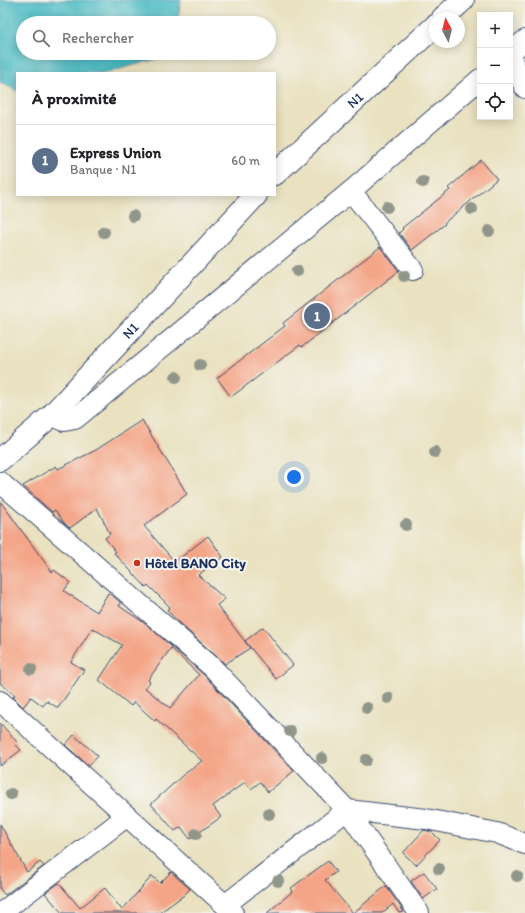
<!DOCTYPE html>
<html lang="fr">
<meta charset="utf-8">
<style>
body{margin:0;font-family:Itim,sans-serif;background:#f6f6f6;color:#202124}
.controls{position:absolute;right:12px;top:12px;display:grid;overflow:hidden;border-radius:0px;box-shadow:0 2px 10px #0003}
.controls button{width:36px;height:36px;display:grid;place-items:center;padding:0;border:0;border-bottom:1px solid #e0e0e0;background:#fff;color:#202124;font:20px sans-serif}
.compass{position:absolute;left:429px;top:12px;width:36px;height:36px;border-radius:50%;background:#fff;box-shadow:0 2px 10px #0003;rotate:353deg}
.you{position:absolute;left:294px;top:477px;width:14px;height:14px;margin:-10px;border:3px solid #fff;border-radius:50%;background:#1a73e8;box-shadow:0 0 0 6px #1a73e833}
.badge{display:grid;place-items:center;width:26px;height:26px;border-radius:50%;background:#b45309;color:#fff;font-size:13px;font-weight:700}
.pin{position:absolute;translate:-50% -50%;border:2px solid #fff;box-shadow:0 1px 4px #0006}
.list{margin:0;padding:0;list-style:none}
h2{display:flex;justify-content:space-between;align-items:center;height:52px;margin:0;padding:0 16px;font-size:17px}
h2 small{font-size:13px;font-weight:400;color:#757577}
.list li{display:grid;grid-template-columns:26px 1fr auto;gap:12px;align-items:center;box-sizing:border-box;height:72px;padding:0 16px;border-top:1px solid #e0e0e0}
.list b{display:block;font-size:15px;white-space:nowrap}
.list p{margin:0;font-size:13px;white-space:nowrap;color:#757577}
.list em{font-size:13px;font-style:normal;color:#757577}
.icon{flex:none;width:22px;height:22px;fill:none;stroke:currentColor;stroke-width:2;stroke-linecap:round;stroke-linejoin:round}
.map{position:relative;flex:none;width:525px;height:913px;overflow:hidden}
.search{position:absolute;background:#fff;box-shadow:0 2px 10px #0003;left:16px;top:16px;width:260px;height:44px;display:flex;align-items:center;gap:10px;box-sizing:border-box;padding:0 14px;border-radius:22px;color:#757577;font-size:15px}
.panel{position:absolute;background:#fff;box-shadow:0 2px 10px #0003;left:16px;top:72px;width:260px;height:124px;border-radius:0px}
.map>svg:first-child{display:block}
.water{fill:#4cbbc3;stroke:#347590}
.building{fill:#f4a587;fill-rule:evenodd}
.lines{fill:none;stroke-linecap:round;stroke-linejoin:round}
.street-casing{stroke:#3a4a6d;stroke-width:22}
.highway-casing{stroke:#3a4a6d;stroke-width:24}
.street{stroke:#fff;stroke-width:20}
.highway{stroke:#fff;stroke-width:22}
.tree{fill:#90978a}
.poi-dot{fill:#c8321e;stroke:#f6f6f2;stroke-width:1.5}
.labels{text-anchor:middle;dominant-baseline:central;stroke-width:4;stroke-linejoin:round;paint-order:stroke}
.street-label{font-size:14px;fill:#1b2f5e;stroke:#f6f6f2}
.poi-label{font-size:14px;font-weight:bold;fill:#1b2f5e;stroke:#f6f6f2;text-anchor:start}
</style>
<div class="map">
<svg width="525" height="913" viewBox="0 0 525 913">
<rect width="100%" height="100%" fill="#f6f6f2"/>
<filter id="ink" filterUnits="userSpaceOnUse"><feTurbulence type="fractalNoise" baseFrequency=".025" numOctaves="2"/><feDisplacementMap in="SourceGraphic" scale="8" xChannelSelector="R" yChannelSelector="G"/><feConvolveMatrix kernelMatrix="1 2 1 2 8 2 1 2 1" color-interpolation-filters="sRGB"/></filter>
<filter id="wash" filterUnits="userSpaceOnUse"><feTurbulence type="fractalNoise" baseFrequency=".012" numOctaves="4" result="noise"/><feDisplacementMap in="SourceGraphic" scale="16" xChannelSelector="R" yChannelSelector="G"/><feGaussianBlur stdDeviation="0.9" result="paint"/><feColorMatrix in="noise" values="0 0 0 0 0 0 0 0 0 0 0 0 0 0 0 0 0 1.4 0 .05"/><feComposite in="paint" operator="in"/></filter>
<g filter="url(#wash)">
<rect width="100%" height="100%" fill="#e9e1bf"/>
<!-- water -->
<path class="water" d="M0,0H181L177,23H23V53H171V55L105,73H17V91L0,82Z"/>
<g id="blocks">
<!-- building -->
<path class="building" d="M481,160L497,179L444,223L445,224L412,250L399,233L403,229L402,228L450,190L448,188Z
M380,247L399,271L302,347L300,345L231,397L217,378L285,326L283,323Z
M142,420L187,494L144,526L175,562L208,536L223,557L198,575L225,599L217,605L250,648L225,664L179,623L167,610L170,607L148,585L146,587L114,553L116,552L105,538L110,534L97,508L70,528L65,524L55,510L52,512L23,486L56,466L58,469L96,450Z
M0,501L52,572L54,570L70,582L64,591L97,612L108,593L114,597L121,603L119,606L146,624L204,675L294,771L268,792L260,782L251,789L245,782L213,806L221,817L190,839L181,827L175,831L151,804L183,775L202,761L156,719L155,721L134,702L131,706L99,680L122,645L92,628L71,662L84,670L58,708L47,701L43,706L31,697L23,707L13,697L15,695L0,683ZM171,648L199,675L170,708L145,688L150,682L148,680Z
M263,627L293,665L276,679L245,641Z
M0,723L18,743L16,745L21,750L0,766Z
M74,735L98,756L89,766L65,745Z
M0,824L27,872L40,862L44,866L5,895L0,889Z
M424,830L432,832L440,840L416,865L403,853Z
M328,861L336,872L325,880L353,913H267L293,891L291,888Z
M171,872L190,889L183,896L159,913H62L45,893L59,883L80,908L105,888L122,910L152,876L160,883Z
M424,872L437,889L423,899L411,881Z
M386,886L404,912L399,913L393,904L382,913H353Z"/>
</g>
</g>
<g filter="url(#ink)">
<use href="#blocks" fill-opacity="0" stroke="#3a4a6d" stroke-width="1"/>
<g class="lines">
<defs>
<path id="street" d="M510,53L525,40
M510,56L525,88
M351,191L413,270
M52,415L64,421L75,419L351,191L480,79
M0,482L212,667L347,810L419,913
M0,701L225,905L233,913
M225,905L347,810L426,819L497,833L525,844
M1,913L127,816"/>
<g id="highway">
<path d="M443,18L463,0"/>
<path id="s1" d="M275,174L435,26"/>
<path id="s2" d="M0,460L52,415L256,195"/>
</g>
</defs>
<!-- street casing -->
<use href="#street" class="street-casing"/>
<!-- highway casing -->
<use href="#highway" class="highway-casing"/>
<!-- street -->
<use href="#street" class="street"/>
<!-- highway -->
<use href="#highway" class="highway"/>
</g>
<!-- trees -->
<g class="tree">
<circle cx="423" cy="182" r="6"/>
<circle cx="387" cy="207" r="6"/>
<circle cx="472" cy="209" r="6"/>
<circle cx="133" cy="216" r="6"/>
<circle cx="489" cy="231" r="6"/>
<circle cx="104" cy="232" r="6"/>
<circle cx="297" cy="271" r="6"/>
<circle cx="404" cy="276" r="6"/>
<circle cx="200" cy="365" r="6"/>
<circle cx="176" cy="377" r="6"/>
<circle cx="435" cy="452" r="6"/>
<circle cx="406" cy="525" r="6"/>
<circle cx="31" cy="669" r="6"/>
<circle cx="388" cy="698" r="6"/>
<circle cx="367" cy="708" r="6"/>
<circle cx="290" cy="731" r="6"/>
<circle cx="322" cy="758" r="6"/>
<circle cx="366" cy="760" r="6"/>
<circle cx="11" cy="794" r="6"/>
<circle cx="269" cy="814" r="6"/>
<circle cx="196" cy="834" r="6"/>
<circle cx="439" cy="869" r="6"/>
<circle cx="517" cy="876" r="6"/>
<circle cx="278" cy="881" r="6"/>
</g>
</g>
<!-- markers -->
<circle class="poi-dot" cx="137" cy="563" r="4"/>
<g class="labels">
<!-- street labels -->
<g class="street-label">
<text stroke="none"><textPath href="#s1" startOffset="109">N1</textPath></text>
<text stroke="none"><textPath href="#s2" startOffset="184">N1</textPath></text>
</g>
<!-- poi labels -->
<g class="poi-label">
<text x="145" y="563">Hôtel BANO City</text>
</g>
</g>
</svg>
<div class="controls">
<button>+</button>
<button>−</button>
<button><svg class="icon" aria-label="locate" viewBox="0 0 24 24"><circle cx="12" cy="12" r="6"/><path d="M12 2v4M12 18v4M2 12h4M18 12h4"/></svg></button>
</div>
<svg class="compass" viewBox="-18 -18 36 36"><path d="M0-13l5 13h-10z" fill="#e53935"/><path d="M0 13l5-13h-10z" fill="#757577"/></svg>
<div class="you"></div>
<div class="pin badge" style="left:317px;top:316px;background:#5c6f8a">1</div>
<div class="search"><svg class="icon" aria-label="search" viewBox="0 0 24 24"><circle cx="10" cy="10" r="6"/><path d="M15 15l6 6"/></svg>Rechercher</div>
<section class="panel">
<h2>À proximité<small></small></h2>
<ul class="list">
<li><span class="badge" style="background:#5c6f8a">1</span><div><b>Express Union</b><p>Banque · N1</p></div><em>60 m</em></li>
</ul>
</section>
</div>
